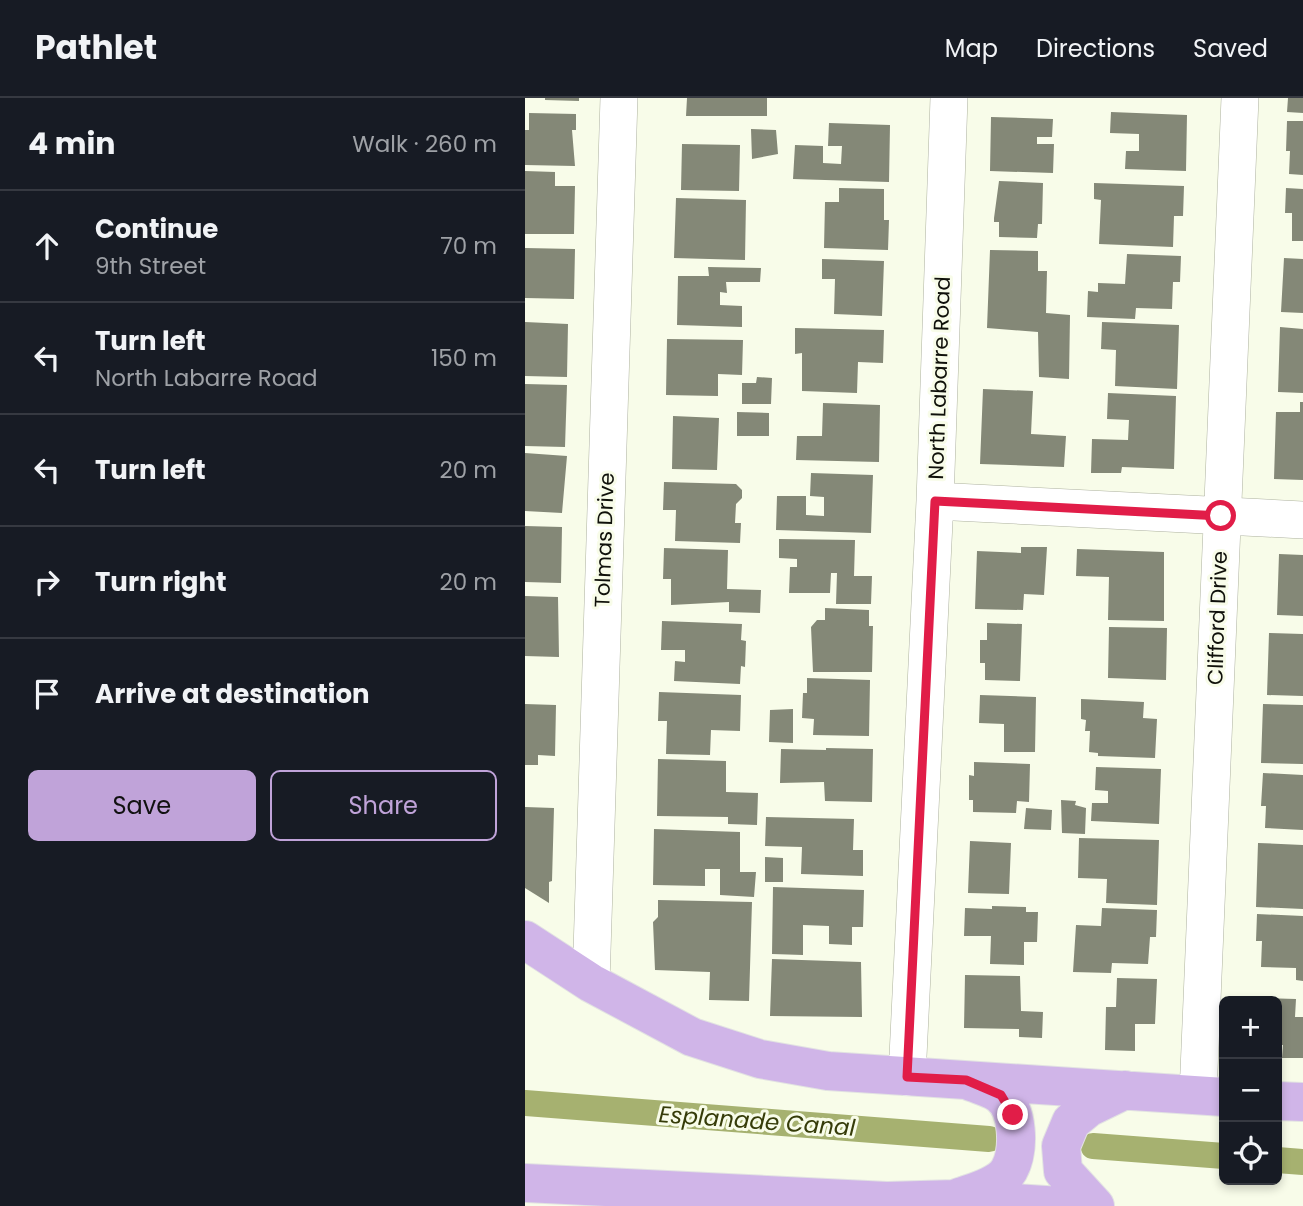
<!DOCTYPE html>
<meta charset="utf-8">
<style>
body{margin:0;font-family:Poppins,sans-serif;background:#242831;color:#f1f3f6}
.controls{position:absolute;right:21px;bottom:21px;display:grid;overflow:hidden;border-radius:10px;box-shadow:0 4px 10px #0003}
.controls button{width:63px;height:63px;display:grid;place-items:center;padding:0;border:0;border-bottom:2px solid #363941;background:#171b24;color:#f1f3f6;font:35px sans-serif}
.stop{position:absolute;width:21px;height:21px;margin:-16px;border:5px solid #e11d48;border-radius:50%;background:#fff}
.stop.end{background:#e11d48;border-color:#fff;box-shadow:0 2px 7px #0008}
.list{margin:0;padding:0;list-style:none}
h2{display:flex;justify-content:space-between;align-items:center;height:91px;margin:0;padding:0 28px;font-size:30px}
h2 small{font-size:23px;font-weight:400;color:#9ea1a6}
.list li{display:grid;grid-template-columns:46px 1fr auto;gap:21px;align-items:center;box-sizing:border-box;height:112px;padding:0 28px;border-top:2px solid #363941}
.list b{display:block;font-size:26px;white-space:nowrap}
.list p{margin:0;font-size:23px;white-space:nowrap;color:#9ea1a6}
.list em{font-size:23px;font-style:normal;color:#9ea1a6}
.actions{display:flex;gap:14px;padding:21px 28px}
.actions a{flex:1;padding:16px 0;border:2px solid #c0a3d9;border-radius:10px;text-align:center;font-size:24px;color:#c0a3d9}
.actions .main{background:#c0a3d9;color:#111}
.icon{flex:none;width:38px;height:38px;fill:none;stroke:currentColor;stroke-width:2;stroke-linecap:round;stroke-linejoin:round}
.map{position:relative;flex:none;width:778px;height:1108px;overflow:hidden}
header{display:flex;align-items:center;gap:42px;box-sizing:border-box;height:98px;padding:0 35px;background:#171b24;border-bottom:2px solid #363941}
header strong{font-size:33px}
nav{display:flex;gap:38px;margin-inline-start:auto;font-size:24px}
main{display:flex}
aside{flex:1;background:#171b24}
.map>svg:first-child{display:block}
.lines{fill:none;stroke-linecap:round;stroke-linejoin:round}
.canal{stroke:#a6b170;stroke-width:26}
.building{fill:#848877}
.minor-casing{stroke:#aeb2a0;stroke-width:38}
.major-casing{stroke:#e2e2e2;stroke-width:40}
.minor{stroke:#fff;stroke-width:37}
.major{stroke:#d0b5e8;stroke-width:38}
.route{stroke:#e11d48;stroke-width:9}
.labels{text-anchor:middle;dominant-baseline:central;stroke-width:6;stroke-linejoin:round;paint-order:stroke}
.street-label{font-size:21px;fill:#0f100a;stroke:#f8fce9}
.water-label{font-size:23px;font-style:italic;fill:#363c09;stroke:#f8fce9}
</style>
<header>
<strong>Pathlet</strong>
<nav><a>Map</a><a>Directions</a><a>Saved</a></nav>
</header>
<main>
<aside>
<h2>4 min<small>Walk · 260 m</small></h2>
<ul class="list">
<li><svg class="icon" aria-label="ahead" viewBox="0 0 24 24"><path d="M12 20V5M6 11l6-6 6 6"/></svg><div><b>Continue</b><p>9th Street</p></div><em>70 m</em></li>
<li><svg class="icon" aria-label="left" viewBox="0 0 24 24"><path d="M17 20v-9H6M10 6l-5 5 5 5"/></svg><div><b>Turn left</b><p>North Labarre Road</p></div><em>150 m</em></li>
<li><svg class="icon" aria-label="left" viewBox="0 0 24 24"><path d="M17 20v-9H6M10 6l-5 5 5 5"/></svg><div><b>Turn left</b></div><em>20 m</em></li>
<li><svg class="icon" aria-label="right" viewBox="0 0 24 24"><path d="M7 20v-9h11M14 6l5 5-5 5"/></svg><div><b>Turn right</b></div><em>20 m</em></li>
<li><svg class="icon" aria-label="arrive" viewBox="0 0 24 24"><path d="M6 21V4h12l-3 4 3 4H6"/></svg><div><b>Arrive at destination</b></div></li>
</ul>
<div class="actions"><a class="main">Save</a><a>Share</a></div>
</aside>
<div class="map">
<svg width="778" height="1108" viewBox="0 0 778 1108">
<rect width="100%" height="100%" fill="#f8fce9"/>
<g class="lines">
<!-- canal -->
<path class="canal" d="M0,1005L464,1041
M568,1048L699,1058
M752,1062L778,1064"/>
</g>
<!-- building -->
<path class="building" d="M20,0H54V3L20,2Z
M162,0H242V18H161Z
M763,0H778V15L762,14Z
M586,14L662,17L661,73L600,71L601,53H614V36L585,35Z
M4,15L51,16V32H47L50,68L0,67V32H4Z
M466,19L528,21L527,39H512V46H529L528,75L465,73Z
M762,23H778V77L764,76L765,53H761Z
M304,25L365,27L364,84L268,81L270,47L298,48V65L316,66L317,48H303Z
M226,31L251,32L253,56L227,61Z
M157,46L215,47L214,93L156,92Z
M0,73L30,74V88H50L49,136H0Z
M474,83L518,85L517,126H513L512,140L474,139V124H469V120Z
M569,85L659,88L658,118H649L648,149L574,146L576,102L569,101Z
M314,90L359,91V122H364L363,152L299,150L300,104H314Z
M761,90L778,91V143H767V115H760Z
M151,100L221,102L220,162L149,160Z
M0,150L50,151L49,201L0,200Z
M465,152L513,153V173H522L521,215L545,217L544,281L514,279L513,234L462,230Z
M602,156L656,158L655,184H648L647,211L611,210L610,221L562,219L563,193L573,194V185L600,186Z
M759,160L778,161V215L756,214Z
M297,161L359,163L357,218L309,216L310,181H297Z
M183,169L236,170L235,184H201L202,195L195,194V207L217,208V229L152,227L153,178H184Z
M0,224L43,226L42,279L0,278Z
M577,224L654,227L652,291L590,288L591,252L576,251Z
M755,229L778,231V295L753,294Z
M270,230L359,232L358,265L333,264L332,295L277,293V255L270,256Z
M142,241L218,242L217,277L193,276V298L141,297Z
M232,279L247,280L246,306H217V285H231Z
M0,286L42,287L40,349L0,348Z
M458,291L508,293L506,336L541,338L539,369L455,366Z
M583,295L651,298L649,371L597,369L596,375H566L567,341L603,342L604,322L582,321Z
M775,304H778V382L749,381L751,314H775Z
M298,305L355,307L354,364L271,362L272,338H297Z
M212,314L244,315V338H212Z
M148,318L194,320L192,372L147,371Z
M0,355L42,358L37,415L0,413Z
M286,375L348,377L346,435L251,432L252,398H281V417L299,418V399L285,398Z
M139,384L211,386L217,392V400L211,406L210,425H216L215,445L150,443L151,412H138Z
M0,428L37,429L36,485L0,484Z
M254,441L330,442L329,478H347L346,506H311L312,475H306L305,495H264L265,469H272V461L254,460Z
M496,449H522L519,497L499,496L498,512L450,511L452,453L496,455Z
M139,450L203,452L202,491L236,492L235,515L204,514V504L146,507V481H138Z
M552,451L639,454V523L583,522L584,479L551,478Z
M754,456L778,457V518L752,517Z
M0,498L33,499L34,559L0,558Z
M300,510L344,512V528H348L347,574H288L286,529L292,522H300Z
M137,523L217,526L216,542L221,543L220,569L216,568L215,586L149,583L150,563L160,564V552H136Z
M462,525L497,526L495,583L460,582V565H455V542H462Z
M584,529L642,530L641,582L583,580Z
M744,535L778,536V598L742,597Z
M282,580L345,582L344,638L288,637L289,621L277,620L278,595H282Z
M134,594L216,597L215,633L186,632L185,657L141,656L142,623H133Z
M455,597L511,599L510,654H479V626L454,625Z
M556,601L619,604L618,620L632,621L630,660L573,658V655L564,654L565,633H560L561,622L556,621Z
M0,606L31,607L30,658L13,657V667H0Z
M738,606L778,607V666L736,665Z
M268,611V645L244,644L245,612Z
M301,650L348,651L347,704L300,703L299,684L255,685L256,651L301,652Z
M133,661L201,663V694L233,695L232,727L203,726V719L132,718Z
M449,664L505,666L504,704L492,703L491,715L448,714V702H444V677L449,678Z
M571,669L636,671L634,726L566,723L567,705H583V693L570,692Z
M738,675L778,677V732L740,730L741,708H736Z
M536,702L551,703L550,707L561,710L560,736L537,735Z
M0,709L29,710L27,783L24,784V805L0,790Z
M501,710L527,712L526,732L499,731Z
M241,719L329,721L328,752H338V778L276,776L277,749L240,748Z
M129,731L215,734V774H231L229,799L195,797V771H180V788L128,787Z
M554,740L634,742L632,807L581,805L582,781L553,780Z
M445,743L486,745L484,796L443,795Z
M733,745L778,747V811L731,809Z
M240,759L258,760V784H240Z
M248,789L339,792L338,829H327V847L304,846V828L278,827V857L247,856Z
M133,802L227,804L224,903L184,902L185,874L130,872L128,824L133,819Z
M467,808L501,809V814H513L512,844H499V867L465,866L466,838H439L440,810L467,811Z
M577,810L632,812L631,839H625L623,866L587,865L586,875L548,874L551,827L576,828Z
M732,816L778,818V883L771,882V870L736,869L737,843H731Z
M247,861L336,864L337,919L245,918Z
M440,877L495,878L496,913L518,914L517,940L494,939V931L439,930Z
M592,880L632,881L630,926H610V953L580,952L581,909H591Z
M739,900L771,901L770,919H778V960H757L758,947H752V903H739Z"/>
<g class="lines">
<defs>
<path id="minor" d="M410,403L778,422
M66,885L94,0
M382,979L410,403L424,0
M673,997L715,0"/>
<path id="major" d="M0,842L66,885L167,939L235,961L303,973L699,999
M752,1003L778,1004
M0,1085L362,1103L430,1101L535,1108
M432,1100C448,1094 475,1088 484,1072C495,1052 494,1010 474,996C466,990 453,987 444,983
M570,1108L538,1073L536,1048L546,1024L563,1010L600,992"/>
</defs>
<!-- minor casing -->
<use href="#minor" class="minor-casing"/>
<!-- major casing -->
<use href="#major" class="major-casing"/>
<!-- minor -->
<use href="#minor" class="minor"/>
<!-- major -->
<use href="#major" class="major"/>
</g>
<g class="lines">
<!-- route -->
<path class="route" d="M488,1017L476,997L441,982L382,979L410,403L696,418"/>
</g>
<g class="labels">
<!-- street labels -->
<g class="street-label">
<text transform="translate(414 280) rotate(-88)">North Labarre Road</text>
<text transform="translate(79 442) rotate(-88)">Tolmas Drive</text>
<text transform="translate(692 520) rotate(-88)">Clifford Drive</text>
</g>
<!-- water labels -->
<g class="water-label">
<text transform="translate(232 1023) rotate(4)">Esplanade Canal</text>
</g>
</g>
</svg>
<div class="controls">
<button>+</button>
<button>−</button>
<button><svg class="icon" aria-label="locate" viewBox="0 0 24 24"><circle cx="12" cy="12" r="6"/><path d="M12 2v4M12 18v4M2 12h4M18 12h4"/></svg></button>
</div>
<div class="stop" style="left:696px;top:418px"></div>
<div class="stop end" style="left:488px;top:1017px"></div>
</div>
</main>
